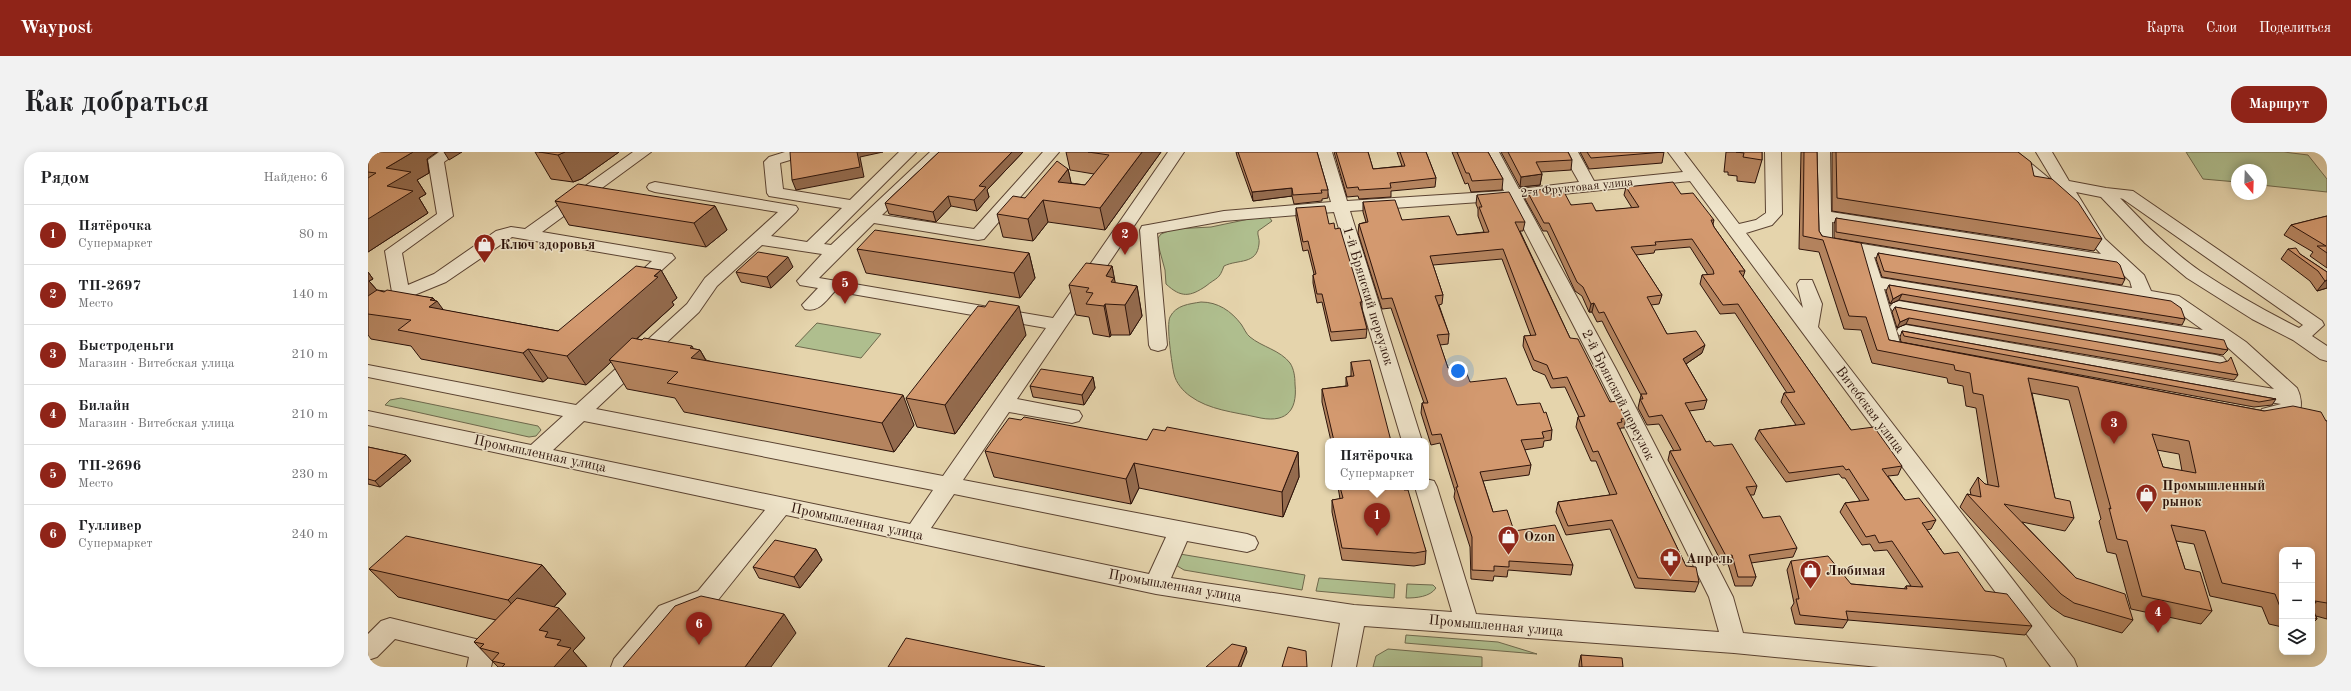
<!DOCTYPE html>
<html lang="ru">
<meta charset="utf-8">
<style>
body{margin:0;font-family:"Old Standard TT",serif;background:#f2f2f2;color:#202124}
.controls{position:absolute;right:12px;bottom:12px;display:grid;overflow:hidden;border-radius:8px;box-shadow:0 2px 10px #0003}
.controls button{width:36px;height:36px;display:grid;place-items:center;padding:0;border:0;border-bottom:1px solid #e0e0e0;background:#fff;color:#202124;font:20px sans-serif}
.compass{position:absolute;left:1863px;top:12px;width:36px;height:36px;border-radius:50%;background:#fff;box-shadow:0 2px 10px #0003;rotate:161deg}
.you{position:absolute;left:1090px;top:219px;width:14px;height:14px;margin:-10px;border:3px solid #fff;border-radius:50%;background:#1a73e8;box-shadow:0 0 0 6px #1a73e833}
.badge{display:grid;place-items:center;width:26px;height:26px;border-radius:50%;background:#8f2418;color:#fff;font-size:13px;font-weight:700}
.pin{position:absolute;translate:-50% -33px;filter:drop-shadow(0 1px 2px #0008)}
.pin::after{content:'';position:absolute;top:21px;width:14px;height:12px;background:inherit;clip-path:polygon(0 0,100% 0,50% 100%)}
.popup{position:absolute;left:957px;top:286px;width:104px;height:52px;box-sizing:border-box;display:grid;place-content:center;border-radius:8px;background:#fff;filter:drop-shadow(0 1px 3px #0005);font-size:13px;white-space:nowrap;color:#757577}
.popup b{font-size:15px;color:#202124}
.popup::after{content:'';position:absolute;left:50%;top:100%;margin-left:-8px;border:8px solid transparent;border-top-color:#fff}
.list{margin:0;padding:0;list-style:none}
h2{display:flex;justify-content:space-between;align-items:center;height:52px;margin:0;padding:0 16px;font-size:17px}
h2 small{font-size:13px;font-weight:400;color:#757577}
.list li{display:grid;grid-template-columns:26px 1fr auto;gap:12px;align-items:center;box-sizing:border-box;height:60px;padding:0 16px;border-top:1px solid #e0e0e0}
.list b{display:block;font-size:15px;white-space:nowrap}
.list p{margin:0;font-size:13px;white-space:nowrap;color:#757577}
.list em{font-size:13px;font-style:normal;color:#757577}
.icon{flex:none;width:22px;height:22px;fill:none;stroke:currentColor;stroke-width:2;stroke-linecap:round;stroke-linejoin:round}
.map{position:relative;flex:none;width:1959px;height:515px;overflow:hidden;border-radius:16px}
header{display:flex;align-items:center;gap:24px;box-sizing:border-box;height:56px;padding:0 20px;background:#8f2418;color:#fff}
header strong{font-size:19px}
nav{display:flex;gap:22px;margin-inline-start:auto;font-size:14px}
.intro{display:flex;align-items:center;justify-content:space-between;box-sizing:border-box;height:96px;padding:0 24px}
h1{margin:0;font-size:28px}
.button{padding:10px 18px;border-radius:16px;background:#8f2418;color:#fff;font-size:14px;font-weight:700}
main{display:flex;gap:24px;padding:0 24px}
aside{flex:1;background:#fff;border-radius:16px;box-shadow:0 2px 10px #0003}
.map>svg:first-child{display:block}
.green{fill:#afbe8e;stroke:#6e684c}
.lines{fill:none;stroke-linecap:round;stroke-linejoin:round}
.minor-casing{stroke:#5b4332;stroke-width:2}
.minor{fill:#eee3c9;fill-rule:evenodd}
.wall{fill:#b5845f;stroke:#2d130a;fill-rule:evenodd}
.shaded-wall{fill:#946b4e;stroke:#2d130a}
.building{fill:#d3996f;stroke:#2d130a;fill-rule:evenodd}
.labels{text-anchor:middle;dominant-baseline:central;stroke-width:3;stroke-linejoin:round;paint-order:stroke}
.far-street-label{font-size:12px;fill:#2d130a;stroke:#eee3c9}
.poi-label{font-size:14px;font-weight:bold;fill:#2d130a;stroke:#eee3c9;text-anchor:start}
.street-label{font-size:14px;fill:#2d130a;stroke:#eee3c9}
</style>
<header>
<strong>Waypost</strong>
<nav><a>Карта</a><a>Слои</a><a>Поделиться</a></nav>
</header>
<div class="intro"><h1>Как добраться</h1><a class="button">Маршрут</a></div>
<main>
<aside>
<h2>Рядом<small>Найдено: 6</small></h2>
<ul class="list">
<li><span class="badge">1</span><div><b>Пятёрочка</b><p>Супермаркет</p></div><em>80 m</em></li>
<li><span class="badge">2</span><div><b>ТП-2697</b><p>Место</p></div><em>140 m</em></li>
<li><span class="badge">3</span><div><b>Быстроденьги</b><p>Магазин · Витебская улица</p></div><em>210 m</em></li>
<li><span class="badge">4</span><div><b>Билайн</b><p>Магазин · Витебская улица</p></div><em>210 m</em></li>
<li><span class="badge">5</span><div><b>ТП-2696</b><p>Место</p></div><em>230 m</em></li>
<li><span class="badge">6</span><div><b>Гулливер</b><p>Супермаркет</p></div><em>240 m</em></li>
</ul>
</aside>
<div class="map">
<svg width="1959" height="515" viewBox="0 0 1959 515">
<rect width="100%" height="100%" fill="#e5d4ac"/>
<filter id="stains"><feTurbulence type="fractalNoise" baseFrequency=".005" numOctaves="4"/><feColorMatrix values="0 0 0 0 .2 0 0 0 0 .09 0 0 0 0 .02 0 0 0 .5 -.17"/></filter>
<radialGradient id="worn" r=".72"><stop offset=".6" stop-color="#630" stop-opacity="0"/><stop offset="1" stop-color="#630" stop-opacity=".3"/></radialGradient>
<!-- green -->
<path class="green" d="M1818,0H1916L1940,3L1959,27V40L1893,33V18H1869V30L1835,27Z
M901,65L904,69L890,79C889,83 892,87 891,92C889,113 870,107 856,114C851,128 849,125 838,134C822,145 813,146 798,132L797,118L791,96L790,86L793,82L806,77L843,75L881,67Z
M833,150C850,150 863,159 873,172C876,176 878,182 882,185C894,195 912,198 922,211C926,217 927,225 927,232C930,261 916,272 888,265C866,260 841,258 822,244C815,239 808,231 806,222C804,213 798,173 802,165C808,153 821,152 833,150Z
M449,171L513,182L493,206L427,194Z
M33,246L170,274L173,278L168,284L161,285L17,253L22,248Z
M806,401L937,423L934,438L816,418L806,412Z
M951,426L1027,432L1026,446L948,439Z
M1039,432L1065,433L1068,436C1062,445 1048,446 1038,446Z
M1038,483L1130,490L1169,502L1037,491Z
M1020,497L1114,505V515H1005L1008,504Z"/>
<g class="lines">
<defs>
<path id="minor" d="M71,0H90L76,10L85,64L34,101L40,133L66,122L128,79L143,75L157,77L265,0H283L174,80L298,101L304,102L307,106L272,138H260L257,134L284,109L144,85L78,130L39,146L6,170L0,172V157L24,140L17,99L69,62L60,8Z
M417,0H438L432,5L412,11L415,37L482,48L531,0H548L456,92L463,93L562,0H579L514,63L606,77L675,0H691L616,87L610,88L506,71L451,126L685,166L800,0H816L649,247L711,259L714,264L711,269L704,271L641,260L595,328L879,382L887,385L890,391L887,397L879,400L819,389L803,426L986,453L1084,460L1047,335H1058V327L1066,329L1069,335L1108,462L1351,480L1341,445L1228,217L1141,48L982,59L1054,289H1034L966,60L856,69L789,81L799,193L797,197L790,199L783,197L781,193L772,78L774,74L780,73L856,59L963,50L948,0H964L979,49L1136,39L1115,0H1131L1151,37L1211,30L1194,0H1210L1226,29L1315,20L1300,0H1316L1371,72L1388,68L1398,61L1397,0H1413L1414,62L1404,73L1378,81L1435,156L1429,132L1432,128H1444L1454,152L1450,175L1706,507L1709,515H1683L1322,29L1155,46L1248,217L1365,445L1375,481L1626,504L1635,507L1638,515H1511L1366,501L996,474L988,515H964L972,471L788,442L418,363L346,453L307,468L270,515H243L246,507L291,454L330,439L397,358L0,273V259L163,293L195,264L0,225V213L208,253L319,152L337,126L410,60L287,40L281,38L279,35L281,32L287,30L428,54L430,57L428,60L403,84L439,90L474,56L401,44L399,41L396,10L401,5ZM394,93L454,102L429,129L432,133L450,136L434,153L437,157C451,161 458,148 467,139L678,176L575,324L228,257L331,160L349,134ZM216,269L565,338L542,372L185,298ZM586,342L798,385L781,422L563,376Z
M1446,0H1462L1463,60L1733,102L1722,90L1668,0H1684L1701,29L1738,36L1765,39L1954,169L1956,173L1944,184L1959,194V209L1952,207L1925,188L1884,167L1819,126L1777,91L1733,45L1708,40L1737,87L1776,123L1783,139L1811,144L1878,190L1929,236C1933,244 1935,255 1930,263L1901,269L1894,267L1891,262L1894,257L1913,252L1538,185L1531,183L1529,179L1531,175L1538,173L1906,237L1857,193L1516,137L1532,191L1550,195L1552,199L1550,203L1543,205L1517,200L1489,102L1450,95L1448,91ZM1752,46L1755,47L1935,173L1931,176C1897,159 1864,140 1832,119C1803,99 1777,72 1752,46ZM1464,70L1746,114L1762,129L1764,136L1464,87ZM1506,105L1800,153L1835,178L1513,126Z
M1632,0H1649L1683,28L1681,31H1669Z
M1531,149L1848,203L1855,205L1858,209L1855,213L1848,215L1525,159L1522,155L1525,151Z
M22,466L124,491L127,498L123,515H99L101,505L27,487L9,505L0,508V482L13,469Z"/>
</defs>
<!-- minor casing -->
<use href="#minor" class="minor-casing"/>
<!-- minor -->
<use href="#minor" class="minor"/>
</g>
<!-- wall -->
<path class="wall" d="M0,0L59,7L61,21L49,28L58,42L51,46L60,61L0,100Z
M167,0H251L213,27L205,30L183,27Z
M571,0H655L619,38L621,45L609,59L583,54L568,70L521,62L517,51Z
M698,0H793L737,78L680,70L665,89L635,85L629,62L657,46L700,17L703,31L717,33L726,22L702,18Z
M868,0H949L960,38V46L954,47V49L926,52L924,44L885,49L869,4Z
M966,0H1000L1005,17L1034,14L1029,0H1058L1068,26L1067,35L1023,39V45L991,47L990,44L979,45Z
M1084,0H1120L1135,27L1134,38L1103,40L1100,31L1097,32Z
M1133,0H1200L1204,8L1203,18L1173,20L1174,22L1172,33L1152,35Z
M1212,0H1296L1294,11L1221,17Z
M1358,0H1394V8L1387,31L1369,29V24L1360,23V20H1356Z
M1433,0H1449L1451,79L1521,188L1896,259L1959,269V467L1948,464L1949,467L1944,472V398H1914V475L1901,472L1894,455L1842,444L1826,392L1808,389L1817,417L1844,459L1833,472L1763,457L1748,402L1739,400L1731,369L1733,367L1701,248L1664,241L1687,346L1706,366L1697,379L1654,370L1708,426L1765,468L1754,481L1696,464L1683,455L1592,355L1599,342L1603,343L1602,338L1610,325L1617,332L1620,333L1608,256L1598,254L1595,234L1580,231L1579,226L1504,211L1493,178L1476,177L1451,100L1431,97ZM1789,298L1811,302L1814,319L1795,315Z
M1464,0H1650L1666,24L1734,87L1726,99L1464,59Z
M1258,35L1313,42L1346,68L1345,72L1346,75L1377,119L1375,125L1483,278L1534,314L1530,323L1520,324L1537,348L1568,368L1563,377L1559,378L1576,402L1617,439L1664,474L1657,483L1480,468L1475,476L1427,472L1423,456L1426,451L1419,418L1423,409L1483,432L1536,437L1538,434H1543L1519,398L1506,399L1502,392L1494,393L1472,360L1477,351L1492,349L1477,326H1474L1471,322L1418,330L1387,287L1391,278L1428,273L1413,250L1416,241H1419L1367,161L1352,162L1332,132L1334,123H1340L1322,95L1287,98L1286,101L1268,103L1294,143L1291,152L1283,153L1299,182L1334,201L1318,212L1339,248L1336,257L1321,259L1338,290L1346,294L1389,334L1386,343H1382L1395,366L1429,396L1425,405L1383,411L1388,425L1384,434H1367L1360,412L1355,413L1300,308L1302,299H1306L1291,272L1279,273L1270,256L1273,243L1239,179L1234,169L1229,170L1224,160H1221L1214,144L1207,139L1179,79H1175L1157,47L1159,39L1182,42L1203,53L1228,59L1264,56L1256,43Z
M1109,43L1157,70L1155,79H1152L1202,186L1242,250L1258,266L1256,276H1253L1252,278L1318,414L1331,430L1327,440L1267,436L1242,377L1198,383L1188,360L1190,350L1242,343L1228,309H1223L1208,275L1210,265H1211L1197,235L1183,236L1177,223L1165,218L1155,194L1156,184H1163L1134,107L1065,113L1075,143L1074,152L1071,153L1081,182L1080,192L1072,193L1080,216L1102,230L1149,253L1176,261L1184,278L1183,288L1176,289L1175,295L1156,298L1163,313L1161,323L1115,329L1125,360L1146,379L1205,413L1203,423L1140,418L1139,425L1126,424L1125,429L1103,427L1102,395L1086,345L1087,339L1072,291L1063,293L1053,261L1054,251H1056L1023,156L1014,157L990,81L991,72L998,70L995,60V50L1034,68L1089,83L1116,80L1110,64V57L1108,52Z
M187,49L347,54L359,78L338,95L201,73Z
M928,56L961,72L967,77L994,150V158L999,177L998,186L963,189L954,150L949,151L945,131V123L946,122L940,98L935,99L928,65Z
M1959,64V116L1942,104L1945,100L1916,83L1923,73Z
M1468,66L1757,127L1754,133L1466,86V72Z
M489,97L661,101L667,126L652,146L498,121Z
M1920,97L1932,102L1959,120V136L1949,139L1942,129L1913,107Z
M1510,101L1817,167L1814,173L1514,125L1508,107Z
M744,114L747,131L769,134L774,164L762,183H743L742,185L725,182L721,165L708,163L701,133Z
M425,115L403,136L373,130L368,120Z
M293,118L309,146L304,150L306,153L269,187L332,198L338,208L546,273L526,300L316,260L307,246L259,237L243,210L218,233L180,226L175,230L53,207L43,194L3,187L0,183V120L5,127L1,129L9,138L65,146L75,158L190,179Z
M1521,133L1860,198L1855,203L1531,148L1522,152L1518,139Z
M1527,155L1870,223L1866,228L1538,172L1529,176L1524,160Z
M1534,179L1908,247L1904,253L1886,255L1533,190L1532,185Z
M658,183L587,282L549,275L538,246Z
M983,210L1023,289H963L954,250V237L978,234V225L983,224Z
M725,225L727,236L716,253L665,245L662,234Z
M653,268L779,288L797,279L930,300L931,325L915,365L771,336L763,352L626,325L617,299Z
M0,295L38,303L43,309L12,335L0,332Z
M970,335H1035L1058,399L1057,412L1046,414L974,408L964,360V348L972,347Z
M448,397L454,408L432,436L391,426L385,415Z
M174,413L198,442L186,455L217,486L205,499L219,515H130L106,490L128,468L30,445L1,417Z
M1213,503L1255,515H1211V512Z"/>
<!-- shaded-wall -->
<path class="shaded-wall" d="M45,0H69L59,7L61,21L49,28L58,42L51,46L60,61L0,100V67L19,34L18,16Z
M76,0H94L81,8Z
M197,0H251L213,27L205,30L190,3Z
M489,0H515L492,5L496,25L428,38L424,28Z
M644,0H655L619,38L621,45L609,59L606,48L611,34Z
M774,0H793L737,78L732,56Z
M700,17L705,39L690,30Z
M1174,22L1172,33L1152,35L1153,25Z
M924,36V44L885,49L884,40Z
M580,44L583,54L568,70L565,60Z
M675,48L680,70L665,89L660,67Z
M347,54L359,78L338,95L326,71Z
M661,101L667,126L652,146L646,121Z
M420,105L425,115L403,136L399,125Z
M744,114L750,145L738,124Z
M293,118L309,146L304,150L306,153L245,208H241L243,210L218,233L199,204Z
M0,120L5,127L1,129L14,144L0,154Z
M1959,128V136L1949,139L1957,129Z
M769,134L774,164L762,183L757,153Z
M1534,142L1531,148L1522,152L1525,147Z
M65,146L68,150L69,149L90,178L61,155L62,148Z
M1226,151L1224,160H1221L1223,152Z
M737,152L743,183L742,185L736,154Z
M651,154L658,183L587,282L577,253Z
M1541,166L1538,172L1529,176L1532,170Z
M1337,193L1334,201L1312,216L1315,207Z
M324,194L328,201L332,198L348,227L323,206L322,196Z
M160,197L180,226L175,230L155,201Z
M725,225L727,236L716,253L714,243Z
M535,243L546,273L526,300L514,271Z
M930,300L931,325L915,365L914,340Z
M38,303L43,309L12,335L7,329Z
M766,311L771,336L763,352L758,327Z
M448,397L454,408L432,436L426,425Z
M174,413L198,442L165,477L140,448Z
M191,456L217,486L205,499L219,515H186L171,478Z
M416,462L428,481L403,515H377Z
M878,495L879,500L873,515H870Z"/>
<!-- building -->
<path class="building" d="M0,0H45L18,16L43,20L19,34L45,39L0,67V26L8,21L0,20V7L1,6H0Z
M171,0H197L190,3Z
M422,0H489L492,15L424,28Z
M571,0H644L611,34L618,35L606,48L580,44L565,60L517,51Z
M720,0H774L732,56L675,48L660,67L629,62L645,44L657,46L689,9L700,17L690,30L717,33L741,3Z
M870,0H949L960,38H953L954,41L925,43L924,36L884,40Z
M968,0H1000L1005,17L1037,14L1032,0H1058L1068,26L1022,31L1023,36L991,38L990,35L979,36Z
M1089,0H1120L1135,27L1104,29L1101,21H1098Z
M1140,0H1200L1204,8L1168,10L1174,22L1153,25Z
M1219,0H1296L1223,6Z
M1368,0H1394V8L1375,5L1376,1Z
M1436,0H1449L1451,79L1454,84L1493,91L1521,188L1896,259L1925,254L1953,260L1958,269H1959V451L1947,449L1948,451L1944,450V398H1914V460L1907,442L1854,431L1837,379L1803,373L1817,417L1832,420L1844,459L1774,444L1759,389L1749,387L1741,356L1743,357L1710,235L1660,226L1687,346L1702,349L1706,366L1636,352L1708,426L1757,442L1765,468L1706,451L1693,442L1599,342L1613,345L1610,325L1617,332L1631,335L1615,243L1605,241L1602,221L1587,218L1586,213L1509,198L1498,165L1481,164L1455,88L1435,84ZM1784,282L1821,289L1828,321L1795,315Z
M1468,0H1650L1663,10L1666,24L1684,27L1710,50L1734,87L1469,46Z
M1305,30L1313,42L1325,41L1346,68H1343L1346,75L1377,119H1371L1483,278L1506,275L1534,314L1514,317L1537,348L1551,346L1568,368L1554,371L1576,402L1590,400L1617,439L1639,442L1664,474L1478,459L1480,468L1432,463L1428,447H1431L1423,409L1460,404L1483,432L1539,437L1538,434L1555,435L1524,389L1511,391L1507,383L1498,385L1477,351L1501,348L1481,317L1478,318L1475,314L1421,321L1391,278L1437,272L1416,241L1427,240L1370,152L1355,153L1334,123L1346,122L1345,118L1324,87L1287,90L1288,93L1263,95L1294,143L1279,145L1299,182L1328,179L1337,193L1315,207L1339,248L1317,251L1338,290L1342,289L1346,294L1364,292L1389,334L1378,335L1395,366L1412,364L1429,396L1381,403L1388,425H1370L1364,403L1358,404L1302,299L1313,298L1294,263L1281,265L1272,247H1275L1273,242H1279L1241,170L1236,160L1231,161L1226,151L1223,152L1215,135L1209,130L1181,71H1176L1159,39L1180,37L1182,42L1196,40L1203,53L1224,51L1228,59L1271,55L1258,35Z
M210,32L347,54L326,71L187,49Z
M1141,40L1157,70H1147L1202,186L1210,187L1242,250L1249,249L1258,266L1253,267L1254,270L1249,271L1318,414L1328,415L1331,430L1270,426L1244,368L1200,374L1190,350L1249,342L1230,299L1225,300L1210,265L1217,264L1199,225L1185,227L1179,213L1166,208L1156,184L1168,183L1135,97L1062,104L1075,143L1067,144L1081,182L1069,183L1080,216L1096,214L1102,230L1138,226L1149,253L1172,251L1176,261L1178,260L1184,278L1174,280L1176,286L1153,288L1163,313L1112,320L1125,360L1139,358L1146,379L1187,373L1205,413L1141,409V415L1126,414V419L1104,418V385L1088,335H1090L1073,282L1064,283L1054,251H1060L1024,146L1014,147L991,72L1000,70L995,50L1027,48L1034,68L1081,64L1089,83L1121,80L1111,55H1114L1109,43Z
M957,54L961,72L966,71L967,77L972,76L994,150H992L999,177L963,180L954,142H949L945,123L948,122L940,89L935,90L928,56Z
M1959,64V101L1949,94H1958L1923,73Z
M1468,66L1749,110L1752,113L1757,127L1468,80Z
M507,78L661,101L646,121L489,97Z
M1928,96L1932,102L1959,120V128L1957,129L1950,119L1920,97Z
M390,100L420,105L399,125L368,120Z
M1510,101L1803,149L1813,156L1817,167L1516,119Z
M718,111L744,114L738,124L746,126L743,130L769,134L757,153L737,152L736,154L718,152L725,141L718,140L721,136L701,133Z
M268,114L293,118L286,124L290,125L199,204L160,197L155,201L30,178L43,168L0,162V144L9,138L16,140L19,138L65,146L62,148L69,149L61,155L190,179Z
M1521,133L1856,188L1860,198L1534,142L1525,147Z
M621,149L651,154L577,253L538,246L610,154L617,155Z
M1527,155L1852,211L1860,209L1863,205L1870,223L1541,166L1532,170Z
M1534,179L1908,247L1891,250L1536,184Z
M264,186L274,188L276,186L324,194L322,196L332,198L323,206L535,243L514,271L299,231L310,220L241,208Z
M1002,208L1023,289H966L954,237L980,234L978,225L986,224L983,210Z
M673,217L725,225L714,243L662,234Z
M656,265L779,288L785,277L797,279L799,275L930,300L914,340L766,311L758,327L617,299L641,266L653,268Z
M0,295L38,303L7,329L0,327Z
M972,335H1035L1036,338H1040L1058,399L1047,401L974,396L964,348L975,346Z
M38,384L174,413L140,448L1,417Z
M407,388L448,397L426,425L385,415Z
M333,444L416,462L377,515H255L307,454Z
M149,446L191,456L171,478L180,480L177,485L193,488L189,493L203,496L186,515H134L137,512L124,509L131,501L112,496L116,492L106,490Z
M1944,455L1949,467L1944,466Z
M538,486L677,515H520Z
M864,492L878,495L870,515H838Z
M920,495L938,499L939,515H914Z
M1213,503L1254,506L1255,515H1214Z"/>
<!-- icons -->
<defs>
<symbol id="shop-pin" viewBox="-11 -11 22 30"><path d="M0 17L-7.5 6A9.5 9.5 0 1 1 7.5 6Z" fill="#8f2418" stroke="#eee3c9"/><path d="M-5-2.5h2.3a2.7 3.5 0 0 1 5.4 0H5L5.5 6h-11ZM-1.5-2.5h3a1.5 2.3 0 0 0-3 0Z" fill="#fff"/></symbol>
<symbol id="pharmacy-pin" viewBox="-11 -11 22 30"><path d="M0 17L-7.5 6A9.5 9.5 0 1 1 7.5 6Z" fill="#8f2418" stroke="#eee3c9"/><path d="M-2-6h4v4h4v4h-4v4h-4v-4h-4v-4h4Z" fill="#fff"/></symbol>
</defs>
<g fill-rule="evenodd">
<use href="#shop-pin" x="104" y="80" width="25" height="34"/>
<use href="#shop-pin" x="1766" y="330" width="25" height="34"/>
<use href="#shop-pin" x="1128" y="372" width="25" height="34"/>
<use href="#pharmacy-pin" x="1290" y="394" width="25" height="34"/>
<use href="#shop-pin" x="1430" y="406" width="25" height="34"/>
</g>
<g class="labels">
<!-- far-street labels -->
<g class="far-street-label">
<text transform="translate(1209 36) rotate(-6)">2-я Фруктовая улица</text>
</g>
<!-- poi labels -->
<g class="poi-label">
<text x="132" y="93">Ключ здоровья</text>
<text x="1794" y="334">Промышленный<tspan x="1794" dy="16">рынок</tspan></text>
<text x="1156" y="385">Ozon</text>
<text x="1318" y="407">Апрель</text>
<text x="1458" y="419">Любимая</text>
</g>
<!-- street labels -->
<g class="street-label">
<text transform="translate(1000 144) rotate(73)">1-й Брянский переулок</text>
<text transform="translate(1250 243) rotate(63)">2-й Брянский переулок</text>
<text transform="translate(1502 258) rotate(53)">Витебская улица</text>
<text transform="translate(172 302) rotate(12)">Промышленная улица</text>
<text transform="translate(489 370) rotate(12)">Промышленная улица</text>
<text transform="translate(807 434) rotate(10)">Промышленная улица</text>
<text transform="translate(1128 474) rotate(5)">Промышленная улица</text>
</g>
</g>
<rect width="100%" height="100%" filter="url(#stains)"/>
<rect width="100%" height="100%" fill="url(#worn)"/>
</svg>
<div class="controls">
<button>+</button>
<button>−</button>
<button><svg class="icon" aria-label="layers" viewBox="0 0 24 24"><path d="M12 4l9 5-9 5-9-5zM3 14l9 5 9-5"/></svg></button>
</div>
<svg class="compass" viewBox="-18 -18 36 36"><path d="M0-13l5 13h-10z" fill="#e53935"/><path d="M0 13l5-13h-10z" fill="#757577"/></svg>
<div class="you"></div>
<div class="pin badge" style="left:1009px;top:384px">1</div>
<div class="popup"><b>Пятёрочка</b>Супермаркет</div>
<div class="pin badge" style="left:757px;top:103px">2</div>
<div class="pin badge" style="left:1746px;top:292px">3</div>
<div class="pin badge" style="left:1790px;top:481px">4</div>
<div class="pin badge" style="left:477px;top:152px">5</div>
<div class="pin badge" style="left:331px;top:493px">6</div>
</div>
</main>
